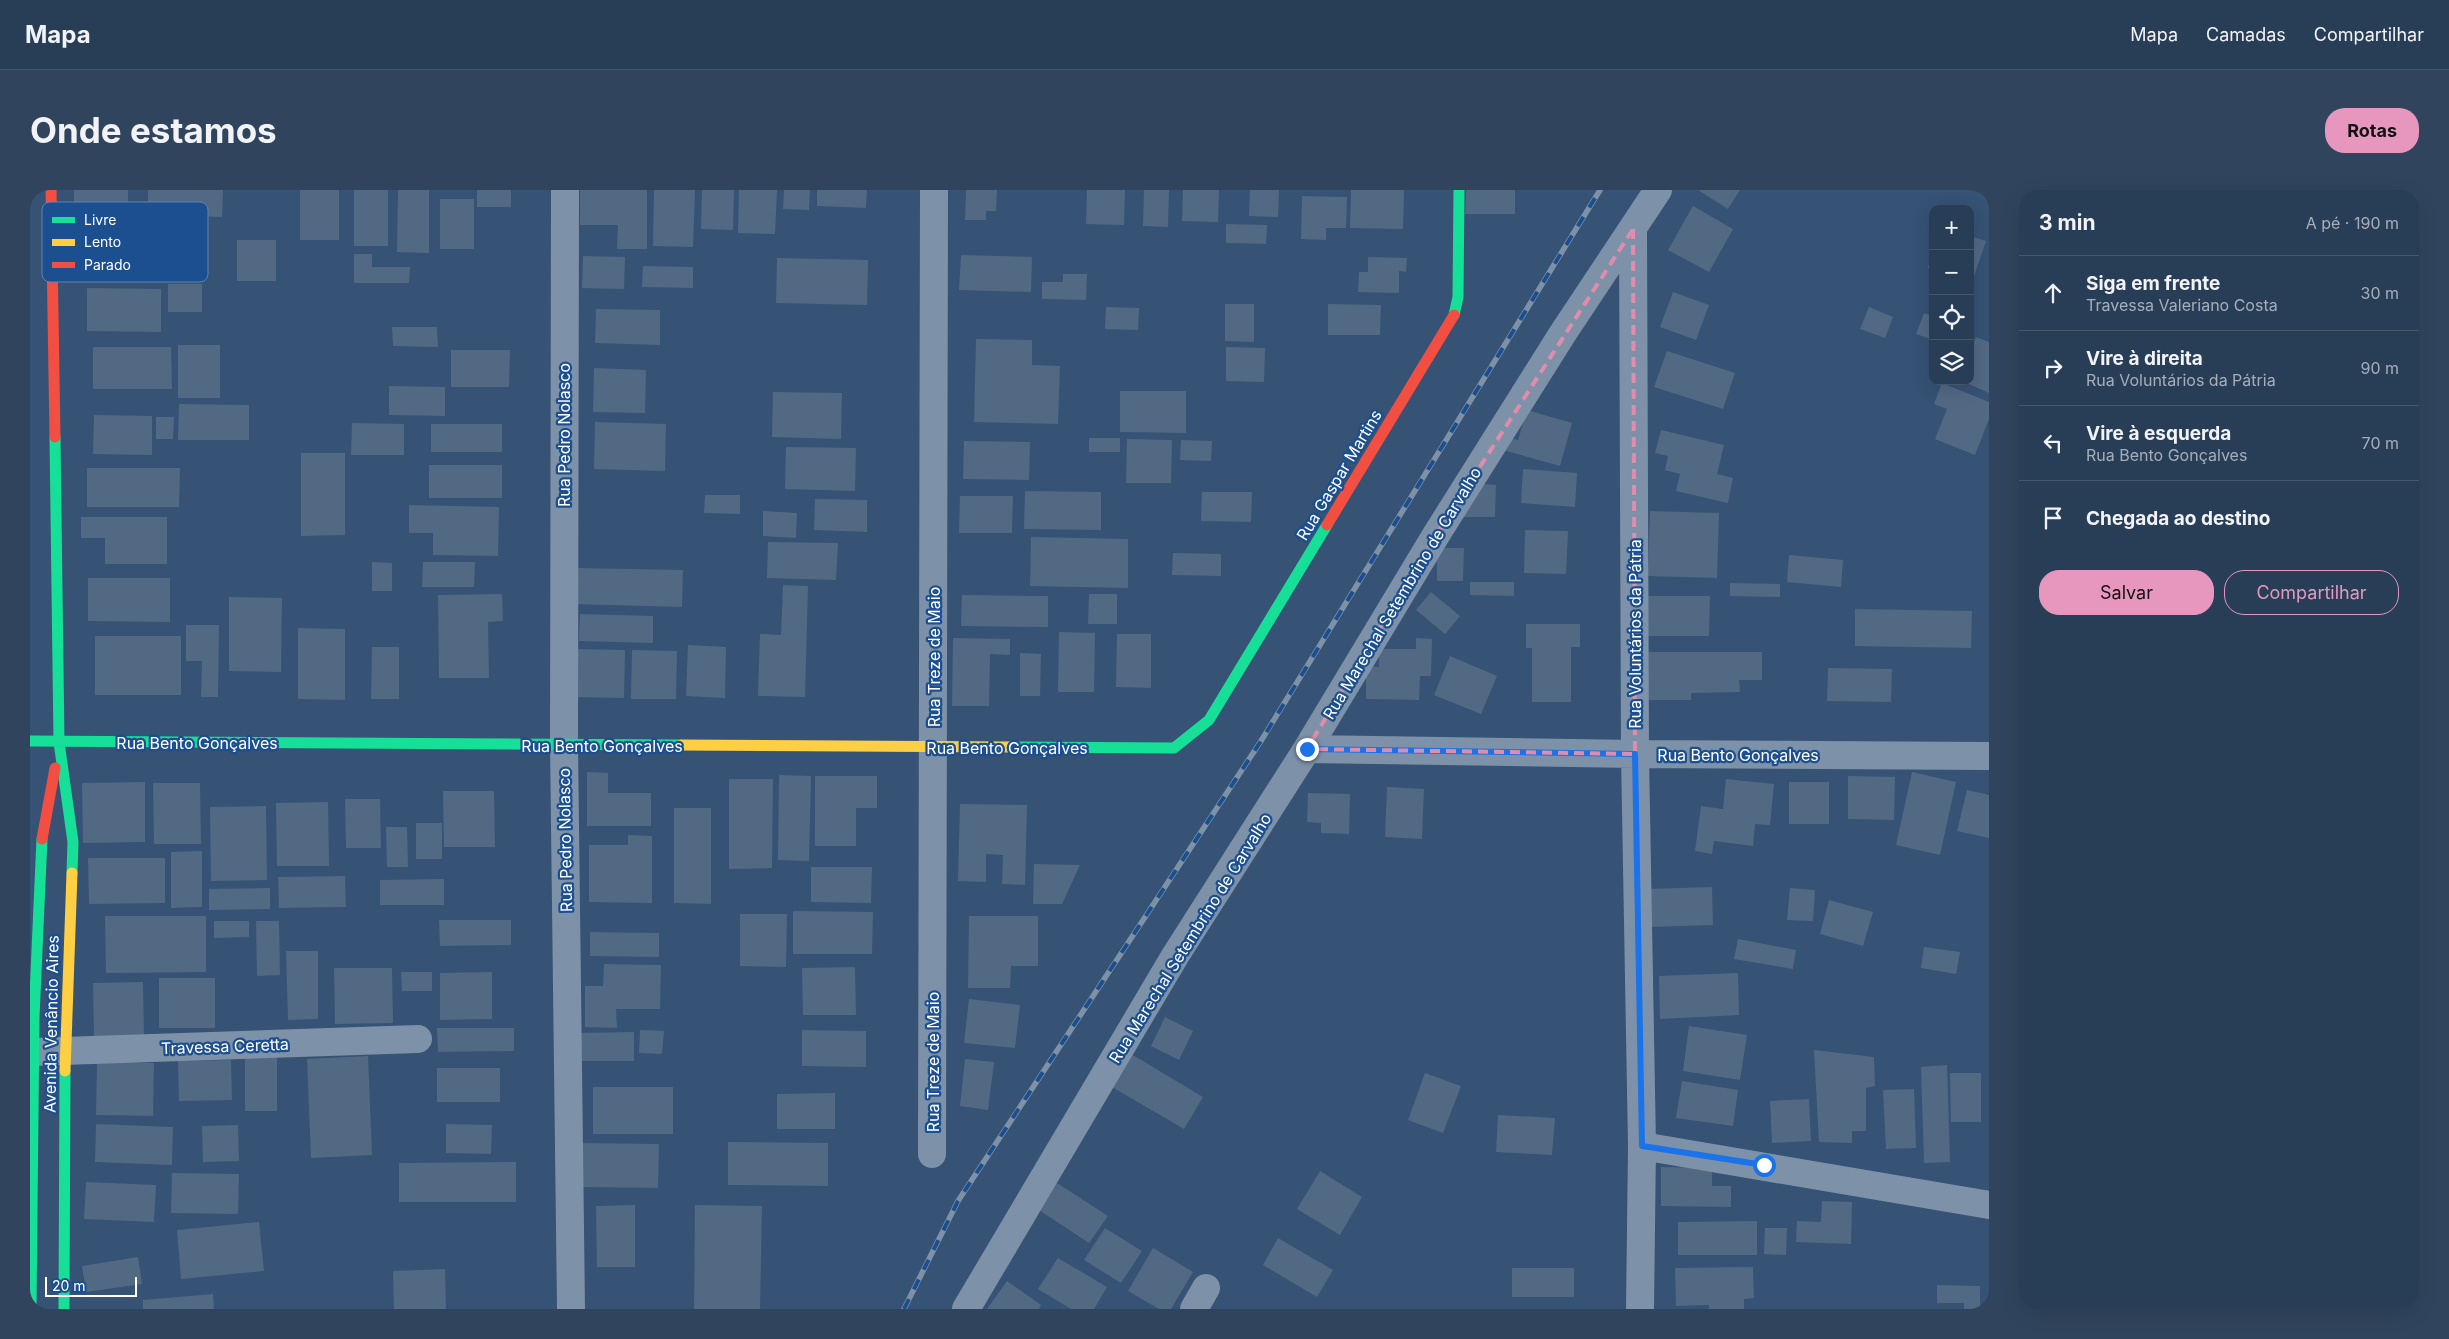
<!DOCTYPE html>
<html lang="pt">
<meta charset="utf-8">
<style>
body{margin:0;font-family:Inter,sans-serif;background:#30455d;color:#f1f3f6}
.controls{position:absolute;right:15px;top:15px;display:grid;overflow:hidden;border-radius:10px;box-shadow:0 5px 20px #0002}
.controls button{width:45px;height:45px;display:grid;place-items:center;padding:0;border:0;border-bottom:1px solid #44576d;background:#283e57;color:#f1f3f6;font:25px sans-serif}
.scale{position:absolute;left:15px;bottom:12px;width:92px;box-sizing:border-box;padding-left:5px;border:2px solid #fff;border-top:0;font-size:14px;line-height:18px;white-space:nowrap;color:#fff;-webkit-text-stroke:4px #1b4f8f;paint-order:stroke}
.stop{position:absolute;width:15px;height:15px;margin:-11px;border:4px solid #1a73e8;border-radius:50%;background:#fff}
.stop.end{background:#1a73e8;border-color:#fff;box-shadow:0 1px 5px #0008}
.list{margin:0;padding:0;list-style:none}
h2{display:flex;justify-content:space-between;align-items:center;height:65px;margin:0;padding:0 20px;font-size:21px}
h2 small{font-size:16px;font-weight:400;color:#a5aeba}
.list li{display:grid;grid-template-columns:32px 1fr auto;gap:15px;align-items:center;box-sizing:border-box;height:75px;padding:0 20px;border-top:1px solid #44576d}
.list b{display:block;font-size:19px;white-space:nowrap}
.list p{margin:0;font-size:16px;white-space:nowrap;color:#a5aeba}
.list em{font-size:16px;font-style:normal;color:#a5aeba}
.actions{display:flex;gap:10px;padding:15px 20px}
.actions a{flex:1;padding:11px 0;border:1px solid #e797bd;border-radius:20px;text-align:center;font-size:18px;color:#e797bd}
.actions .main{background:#e797bd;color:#111}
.icon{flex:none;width:28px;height:28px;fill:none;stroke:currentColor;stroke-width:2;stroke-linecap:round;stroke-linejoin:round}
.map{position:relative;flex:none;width:1959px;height:1119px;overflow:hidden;border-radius:20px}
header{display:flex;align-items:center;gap:30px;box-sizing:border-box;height:70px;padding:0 25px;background:#283e57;border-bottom:1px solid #44576d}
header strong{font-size:24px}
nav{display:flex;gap:28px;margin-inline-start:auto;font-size:18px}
.intro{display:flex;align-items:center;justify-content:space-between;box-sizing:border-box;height:120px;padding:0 30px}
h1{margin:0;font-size:35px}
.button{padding:12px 22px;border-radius:20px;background:#e797bd;color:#111;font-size:18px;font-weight:700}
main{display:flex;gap:30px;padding:0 30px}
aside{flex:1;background:#283e57;border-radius:20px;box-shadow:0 5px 20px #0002}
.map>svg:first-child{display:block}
.building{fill:#526984}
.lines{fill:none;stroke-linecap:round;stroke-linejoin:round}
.street{stroke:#7d92a8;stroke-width:28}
.fast{stroke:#16e098;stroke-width:11}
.slow{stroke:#ffcf43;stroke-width:11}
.jam{stroke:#f24e42;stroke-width:11}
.rail-casing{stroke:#7e92a7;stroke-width:5.5}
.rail{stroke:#1b4f8f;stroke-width:4;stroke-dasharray:11;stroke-linecap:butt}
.route{stroke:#1a73e8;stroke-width:6}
.marked{fill:none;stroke:#e08cad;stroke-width:4;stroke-dasharray:10 6;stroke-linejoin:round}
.labels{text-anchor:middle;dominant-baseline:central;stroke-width:4.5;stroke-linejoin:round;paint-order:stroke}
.street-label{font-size:16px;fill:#fff;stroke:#1b4f8f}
.key{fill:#1b4f8f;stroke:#5f84b1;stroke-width:1}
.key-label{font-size:14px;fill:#fff}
</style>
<header>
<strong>Mapa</strong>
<nav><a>Mapa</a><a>Camadas</a><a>Compartilhar</a></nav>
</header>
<div class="intro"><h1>Onde estamos</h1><a class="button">Rotas</a></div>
<main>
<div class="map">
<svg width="1959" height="1119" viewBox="0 0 1959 1119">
<rect width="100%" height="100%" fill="#365274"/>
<!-- building -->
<path class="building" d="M44,0H98V28L44,27Z
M118,0H193L192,27L118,25Z
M270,0H309V50H270Z
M324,0H358V56H324Z
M368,0H399V63L367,62Z
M447,0H481V17H447Z
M550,0H617V59H587L588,35H550Z
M624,0H665L663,57L623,56Z
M672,0H704L703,40L671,39Z
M709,0H747L745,44L708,43Z
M754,0H780L779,20L753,19Z
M787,0H837L836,18L787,16Z
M936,0H967L966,21H956V30H935Z
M1057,0H1095L1094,35L1056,34Z
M1114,0H1139L1138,37L1113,36Z
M1153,0H1189L1188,32L1152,31Z
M1220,0H1249L1248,27L1219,26Z
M1321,0H1374L1373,39L1320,38Z
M1436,0H1485V24H1435Z
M1668,0H1710L1698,19Z
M1272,6L1317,7L1316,38H1296V50L1271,49Z
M410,9H444V59H410Z
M1663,16L1703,39L1679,82L1638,60Z
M1196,34L1237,35L1236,54L1196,53Z
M1940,46L1956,51L1941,95H1940Z
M207,50H246V91H207Z
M324,64H342V77H380L379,93H324Z
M1902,64H1903V80L1898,78Z
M931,65L1002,67L1001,102L929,100Z
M553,66L595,67L594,99L552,98Z
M1338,67L1377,68L1376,82L1369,81V103L1328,102L1329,82H1338Z
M747,68L838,70L837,115L746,113Z
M613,76L663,77V98L612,97Z
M1033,84H1057L1056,110L1012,109V92H1033Z
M138,94H172V122H138Z
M57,98L131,99V142L57,141Z
M1643,102L1679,115L1666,150L1630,137Z
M1195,114H1224V152L1195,151Z
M1298,114L1351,115L1350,145H1298Z
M1076,117L1109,118L1108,140L1075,139Z
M1839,117L1863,127L1855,148L1830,139Z
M566,119L630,120V155L565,153Z
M1894,123L1903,126V143L1900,149L1886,144Z
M362,137H407L408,157L363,156Z
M1946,147L1959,152V203L1932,191H1940V161Z
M946,149L1002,150V175L1030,176L1028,234L944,232Z
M148,155H190V208H148Z
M63,157H141L142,199H63Z
M1196,157L1235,158L1234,192L1196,191Z
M421,160H480L479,197H421Z
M1637,161L1705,183L1693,219L1624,197Z
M564,178L616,180L615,223L563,222Z
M1912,193L1959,212V229L1945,265L1905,249L1917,219L1904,214Z
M359,196L415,197V226L359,225Z
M1090,201H1156V243L1090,242Z
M743,202L812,203L811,249L742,247Z
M149,214L219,215V250H148Z
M1497,220L1542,233L1530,276L1473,260L1477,247L1488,250Z
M64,225L122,226V265L63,264Z
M126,227H144L143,249H126Z
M565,232L636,234L635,281L564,279Z
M322,233L374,234V265H321Z
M401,234H472V262H401Z
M1631,240L1694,255L1687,284L1703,288L1698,313L1646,301L1650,284L1635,280L1638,266L1625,263Z
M1059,248H1090V262H1059Z
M1097,249L1142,250L1141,293H1096Z
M1151,250L1182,251L1181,271L1150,270Z
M934,251L1000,252L999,290L933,289Z
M756,257L826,258L825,301L755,299Z
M271,263H315V345L271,346Z
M399,275H472V308H399Z
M57,278H150L149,317H57Z
M1493,279L1547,283L1545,317L1491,313Z
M1449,294L1466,295L1465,327H1432Z
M995,301L1071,302V340L994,339Z
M1172,302H1222L1221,332L1171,331Z
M675,305H710V324L674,323Z
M930,306H983L982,343H929Z
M785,309L837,310V342L784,340Z
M379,315L469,317L468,366L403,365V343H379Z
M733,321L767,323L766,348L733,346Z
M1620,321L1689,323L1687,388L1618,386Z
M51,327H137V374H75V348H51Z
M1495,340L1538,341L1536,384L1494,383Z
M1001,347L1098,349V398L1000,396Z
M738,352L808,353L806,390L737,388Z
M1407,358H1434L1433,391H1407Z
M1143,363L1191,364V386L1142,385Z
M1759,365L1813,370L1811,397L1757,392Z
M342,372L362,373V401H342Z
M393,372H445L444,397H392Z
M546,378L653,380L652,417L544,414Z
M58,388H140V432L58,431Z
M1440,392H1484V406L1440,405Z
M1700,393L1750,394V407L1700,406Z
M753,395L778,396L775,507L728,506L730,444L751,445Z
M1401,402L1430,426L1415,444L1386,420Z
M472,404L473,431L458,432L459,488H409L408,405Z
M1059,404H1087V434H1058Z
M932,405L1018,406V437L931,436Z
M1618,406H1680L1679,446H1618Z
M199,407L252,408L251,482L199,481Z
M1825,419L1942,421L1941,458L1825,456Z
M550,424L623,426V453L549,451Z
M1496,434H1550V457H1541V512H1502V458H1496Z
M156,435H189L188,507H171L172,471H156Z
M268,438L315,439V510L268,509Z
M1029,442L1065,443L1064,502H1028Z
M1087,444H1121V498L1086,497Z
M65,446H151V505H65Z
M923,448L980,449V465L960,464L959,516H922Z
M1386,448L1402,449L1401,486H1390L1389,510L1336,509V476L1349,477V459H1386Z
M658,455L696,457L695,508L656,506Z
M342,457H369V509H341Z
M540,459L595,460L594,508L539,507Z
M602,460L647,461L646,509H601Z
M1617,462H1732V490H1709L1710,502L1661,503V510H1618Z
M990,463L1011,464L1010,506H990Z
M1420,466L1467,486L1451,524L1404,505Z
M1798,478L1862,479L1861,512L1797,511Z
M557,582L578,583V603H621V636H557Z
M1882,582L1926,592L1910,665L1866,655Z
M749,585L781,586L779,671L748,670Z
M785,586H847V618H826V656H785Z
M1818,586L1865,587L1864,630L1818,629Z
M699,589H743L742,678L699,679Z
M1696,589L1744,594L1740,635L1725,634L1723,656L1684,651L1682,664L1665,661L1671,616L1693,619Z
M115,592V652L53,653L52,593Z
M1759,592H1799V634H1759Z
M123,593H170L171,654H124Z
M1357,597L1394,599L1392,649L1355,647Z
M1937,600L1959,605V648L1927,641Z
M413,601H464L465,657H414Z
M1278,603L1320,604L1319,644L1291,643V633L1277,632Z
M315,609H350L351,658H316Z
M298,612L299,676H247L246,613Z
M930,614L997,615L995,695L972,694L973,665L956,664V692L928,691Z
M236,616L237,690L181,691L180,617Z
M644,618H681V714L644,713Z
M386,633H412V669H386Z
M356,637H377L378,677H357Z
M598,645L622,646V713L559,712V655H598Z
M172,661V717L141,718V662Z
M58,668H135V713L59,714Z
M1004,674L1050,675L1032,714H1003Z
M781,677H842L841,713L781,712Z
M315,686L316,717L249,718L248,687Z
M414,689V715H350V690Z
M1682,697L1683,735L1619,737L1617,699Z
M240,698V719L179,720V699Z
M1760,698L1785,700L1783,731L1757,730Z
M1799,710L1843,722L1833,756L1790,744Z
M763,721L843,722L842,764H763Z
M710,724H757L756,777L710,776Z
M75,726H176V782L76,783Z
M939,726H1008V776H981L980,798H938Z
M409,730H481V755L410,756Z
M184,731H219V747L184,748Z
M226,731H249L250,785L227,786Z
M560,742L629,743V767L560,766Z
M1708,749L1766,760L1763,779L1704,769Z
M1894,757L1930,762L1926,784L1891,778Z
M256,761H288V829L258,830Z
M574,774L631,775L630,819H586L587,838L555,837V796H573Z
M825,777L826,825H773L772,778Z
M304,778H362L363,833L305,834Z
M371,782H402V801H372Z
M462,782V829L410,830V783Z
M1708,783L1709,825L1630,829L1629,786Z
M129,788H185V838H129Z
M113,792L114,847H64L63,793Z
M939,809L990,815L985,858L934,853Z
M1135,827L1163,841L1149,870L1121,856Z
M1659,836L1717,845L1710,890L1653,881Z
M407,838H484V861L408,862Z
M610,840L634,841L632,864L609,863Z
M772,840L836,841V877L772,876Z
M604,842V871H547L546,843Z
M1784,860L1844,867L1845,896L1836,898V941H1822V953L1789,952Z
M1101,864L1173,907L1154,939L1082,897Z
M215,866H247V921H215Z
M338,866L342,965L281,968L277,869Z
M935,869L964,872L958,920L930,916Z
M201,870L202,910L149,911L148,871Z
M67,872L124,873L123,926L66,925Z
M1917,875L1920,972L1894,973L1891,877Z
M407,878H470V912H407Z
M1395,883L1431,896L1413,943L1378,930Z
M1920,883H1951V932H1921Z
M1652,891L1708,900L1703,936L1646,928Z
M563,897H643V944H563Z
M1884,899L1886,958L1856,959L1853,900Z
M805,903V939H747V904Z
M1779,909L1781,951L1742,953L1740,911Z
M1468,925L1525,928L1522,965L1466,962Z
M66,934L143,937L142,975L65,972Z
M416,934L462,935L461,964L416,963Z
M208,935L209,971L173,972L172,936Z
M698,952L798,953V996L698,995Z
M551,953L629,954L628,998L550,997Z
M486,972V1012H369V973Z
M1631,977L1682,978V996H1701V1017L1631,1016Z
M1290,981L1332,1007L1310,1045L1267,1019Z
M142,983L209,984L208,1024L141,1023Z
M56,992L126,995L124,1032L54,1029Z
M1027,993L1078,1026L1059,1053L1009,1020Z
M1792,1011L1822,1012L1821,1054L1766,1052L1767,1031L1791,1032Z
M605,1015V1077H567L566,1016Z
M665,1015L732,1016L730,1119H664Z
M1727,1031V1065H1648V1032Z
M229,1032L234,1081L151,1089L147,1040Z
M1075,1038L1112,1061L1091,1093L1054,1070Z
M1735,1038H1757L1756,1065L1734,1064Z
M1248,1048L1303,1080L1287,1107L1233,1075Z
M1123,1058L1163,1082L1141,1119H1129L1098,1101Z
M108,1067L112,1094L56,1102L52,1076Z
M1028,1068L1077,1097L1064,1119H1041L1008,1099Z
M1723,1077L1724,1108L1714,1109V1119H1679V1115L1646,1116L1645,1078Z
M1482,1078H1544V1107H1482Z
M415,1079L416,1119H364L363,1081Z
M977,1091L1011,1115L1009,1119H957Z
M1907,1095L1950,1096V1119H1934V1113H1907Z
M183,1104L184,1119H113V1110Z"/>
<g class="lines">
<!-- street -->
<path class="street" d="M535,0L534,555L541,1119
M1603,39L1605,564L1612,956L1610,1119
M1277,559L1605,564L1959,566
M3,862L388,849
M1612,956L1959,1015
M902,964L904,0
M936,1119L1145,766L1277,559L1406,345L1533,143L1628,0
M1164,1119L1176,1098"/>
<!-- fast -->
<path class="fast" d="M1424,125L1428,107L1429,0
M25,247L29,552L43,652L42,683
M0,551L651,555
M979,557L1144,558L1179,530L1297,335
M1,1119L4,827L12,649
M34,1119L35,881"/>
<!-- slow -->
<path class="slow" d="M651,555L979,557
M35,881L42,683"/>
<!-- jam -->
<path class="jam" d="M21,0L25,247
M1297,335L1424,125
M12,649L25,578"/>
<defs>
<path id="rail" d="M874,1119L928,1011L1231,551L1570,0"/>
</defs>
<!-- rail casing -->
<use href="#rail" class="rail-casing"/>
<!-- rail -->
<use href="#rail" class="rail"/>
</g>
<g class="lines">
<!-- route -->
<path class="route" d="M1277,559L1605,564L1612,956L1734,975"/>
</g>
<!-- marked area -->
<path class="marked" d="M1603,39L1605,564L1277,559L1406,345Z"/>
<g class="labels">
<!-- street labels -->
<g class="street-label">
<text transform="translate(534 245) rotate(-90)">Rua Pedro Nolasco</text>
<text transform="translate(1309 285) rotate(-59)">Rua Gaspar Martins</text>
<text transform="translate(1372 403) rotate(-59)">Rua Marechal Setembrino de Carvalho</text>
<text transform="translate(1605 444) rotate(-90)">Rua Voluntários da Pátria</text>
<text transform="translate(904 467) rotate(-90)">Rua Treze de Maio</text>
<text x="167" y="553">Rua Bento Gonçalves</text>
<text x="572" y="556">Rua Bento Gonçalves</text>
<text x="977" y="558">Rua Bento Gonçalves</text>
<text x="1708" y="565">Rua Bento Gonçalves</text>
<text transform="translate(535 650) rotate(-91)">Rua Pedro Nolasco</text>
<text transform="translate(1160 748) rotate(-58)">Rua Marechal Setembrino de Carvalho</text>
<text transform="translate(21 834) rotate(-89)">Avenida Venâncio Aires</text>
<text transform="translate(195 856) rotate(-2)">Travessa Ceretta</text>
<text transform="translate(903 872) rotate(-90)">Rua Treze de Maio</text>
</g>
</g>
<!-- legend -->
<rect x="12" y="12" width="166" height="80" rx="8" class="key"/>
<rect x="22" y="27" width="23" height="6" fill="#16e098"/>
<rect x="22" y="49" width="23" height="7" fill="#ffcf43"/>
<rect x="22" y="72" width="23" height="6" fill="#f24e42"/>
<g class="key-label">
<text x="54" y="35">Livre</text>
<text x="54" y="57">Lento</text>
<text x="54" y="80">Parado</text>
</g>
</svg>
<div class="controls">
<button>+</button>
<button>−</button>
<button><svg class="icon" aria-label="locate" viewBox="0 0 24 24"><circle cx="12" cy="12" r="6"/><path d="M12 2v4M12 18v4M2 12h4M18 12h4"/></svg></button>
<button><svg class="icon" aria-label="layers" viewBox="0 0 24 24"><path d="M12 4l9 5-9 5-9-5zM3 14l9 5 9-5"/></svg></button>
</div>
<div class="scale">20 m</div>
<div class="stop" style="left:1734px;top:975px"></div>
<div class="stop end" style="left:1277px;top:559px"></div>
</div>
<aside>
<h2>3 min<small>A pé · 190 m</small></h2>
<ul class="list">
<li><svg class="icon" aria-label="ahead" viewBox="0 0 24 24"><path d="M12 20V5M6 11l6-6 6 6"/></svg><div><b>Siga em frente</b><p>Travessa Valeriano Costa</p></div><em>30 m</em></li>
<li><svg class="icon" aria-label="right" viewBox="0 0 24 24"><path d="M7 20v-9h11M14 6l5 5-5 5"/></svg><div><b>Vire à direita</b><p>Rua Voluntários da Pátria</p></div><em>90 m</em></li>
<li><svg class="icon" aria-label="left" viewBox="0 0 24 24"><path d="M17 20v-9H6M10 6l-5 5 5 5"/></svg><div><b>Vire à esquerda</b><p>Rua Bento Gonçalves</p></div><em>70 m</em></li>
<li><svg class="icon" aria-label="arrive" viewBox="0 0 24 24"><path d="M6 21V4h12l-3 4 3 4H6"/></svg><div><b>Chegada ao destino</b></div></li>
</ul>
<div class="actions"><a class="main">Salvar</a><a>Compartilhar</a></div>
</aside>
</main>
